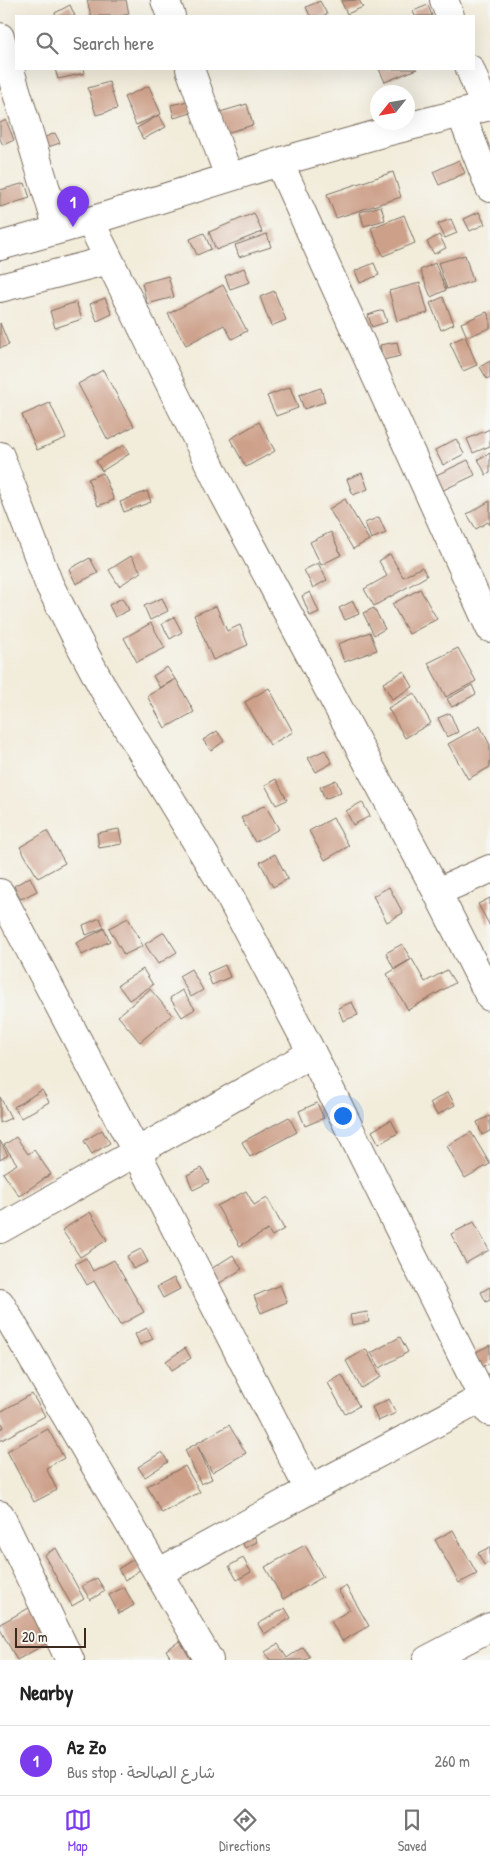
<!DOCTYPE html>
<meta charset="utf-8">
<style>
body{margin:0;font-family:"Patrick Hand","Playpen Sans Arabic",sans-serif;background:#f6f6f6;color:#222}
.compass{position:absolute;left:370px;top:85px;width:45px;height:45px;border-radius:50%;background:#fff;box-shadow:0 5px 20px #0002;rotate:239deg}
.scale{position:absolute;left:15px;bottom:12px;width:71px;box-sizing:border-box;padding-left:5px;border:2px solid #3b2a1e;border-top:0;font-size:14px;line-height:18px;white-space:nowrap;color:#3b2a1e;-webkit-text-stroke:4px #f6f6f2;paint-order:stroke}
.you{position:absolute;left:342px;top:1115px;width:18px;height:18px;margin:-12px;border:4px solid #fff;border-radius:50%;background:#1a73e8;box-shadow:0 0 0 8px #1a73e833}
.badge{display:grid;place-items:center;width:32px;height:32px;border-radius:50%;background:#7c3aed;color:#fff;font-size:16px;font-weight:700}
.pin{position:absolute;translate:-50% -41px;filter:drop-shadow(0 1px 2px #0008)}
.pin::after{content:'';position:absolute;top:26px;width:18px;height:15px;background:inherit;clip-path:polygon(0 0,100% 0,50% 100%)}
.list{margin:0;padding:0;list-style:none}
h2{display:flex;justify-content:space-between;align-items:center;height:65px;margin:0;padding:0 20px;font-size:21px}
h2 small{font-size:16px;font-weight:400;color:#767676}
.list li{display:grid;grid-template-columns:32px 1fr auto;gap:15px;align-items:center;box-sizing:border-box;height:70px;padding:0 20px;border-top:1px solid #e0e0e0}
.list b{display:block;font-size:19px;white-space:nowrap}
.list p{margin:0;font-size:16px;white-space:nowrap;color:#767676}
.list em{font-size:16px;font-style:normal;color:#767676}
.icon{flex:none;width:28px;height:28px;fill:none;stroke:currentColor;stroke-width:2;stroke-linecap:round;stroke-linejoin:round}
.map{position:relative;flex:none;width:490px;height:1660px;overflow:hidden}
.search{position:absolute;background:#fff;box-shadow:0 5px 20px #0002;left:15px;right:15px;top:15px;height:55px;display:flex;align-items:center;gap:12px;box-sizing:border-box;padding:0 18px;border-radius:0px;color:#767676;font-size:19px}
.sheet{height:135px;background:#fff}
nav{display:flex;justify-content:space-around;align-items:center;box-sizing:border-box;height:70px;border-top:1px solid #e0e0e0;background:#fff;font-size:14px;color:#767676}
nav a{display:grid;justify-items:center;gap:2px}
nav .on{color:#7c3aed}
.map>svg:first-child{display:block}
.building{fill:#cda08a}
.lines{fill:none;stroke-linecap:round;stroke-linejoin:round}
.street-casing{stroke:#7b6e60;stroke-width:30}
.secondary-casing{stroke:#7b6e60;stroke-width:30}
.street{stroke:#fff;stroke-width:28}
.secondary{stroke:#fff;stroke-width:28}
</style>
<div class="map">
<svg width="490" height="1660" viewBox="0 0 490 1660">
<rect width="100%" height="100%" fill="#f6f6f2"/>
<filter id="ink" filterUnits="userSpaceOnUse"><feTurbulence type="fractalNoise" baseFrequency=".02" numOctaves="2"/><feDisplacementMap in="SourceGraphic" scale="10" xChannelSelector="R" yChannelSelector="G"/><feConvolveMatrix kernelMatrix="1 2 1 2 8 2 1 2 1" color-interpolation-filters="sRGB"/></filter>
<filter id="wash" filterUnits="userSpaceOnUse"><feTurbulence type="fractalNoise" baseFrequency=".0096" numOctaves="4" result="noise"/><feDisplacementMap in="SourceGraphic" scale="20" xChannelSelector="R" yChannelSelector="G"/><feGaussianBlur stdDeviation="1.12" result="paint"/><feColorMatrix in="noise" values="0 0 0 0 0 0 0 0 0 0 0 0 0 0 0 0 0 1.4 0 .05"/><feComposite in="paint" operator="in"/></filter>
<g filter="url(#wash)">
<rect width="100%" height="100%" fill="#f2ecda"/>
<g id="blocks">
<!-- building -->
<path class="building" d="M87,0H126L129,14L120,16H91Z
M359,0L363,7L347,14L341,1Z
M320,1L327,14L322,16H310L306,7Z
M70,5L75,16H56L55,13Z
M428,5L432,16H415L413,11Z
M55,69H84L85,73L58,79Z
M379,69H417L385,82Z
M109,82L117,109L96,115L88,88Z
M149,86L161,114L136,125L124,97Z
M188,101L191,113L174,118L171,105Z
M247,104L253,125L226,133L220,112Z
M159,115L166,127L143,139L137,128Z
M6,120L14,140L3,145L0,139V123Z
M55,133L60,143L45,148L41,139Z
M459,160L465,173L439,185L433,172Z
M393,172L401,197L336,218L327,194Z
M25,183L30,198L0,207V190Z
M381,206L385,220L364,226L360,212Z
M479,212L485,224L470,231L464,219Z
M254,213L262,232L216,250L209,232Z
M404,215L415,243L383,256L371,228Z
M451,219L457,233L445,238L438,224Z
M204,233L211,249L197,255L190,239Z
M267,234L271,247L239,257L235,245Z
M439,235L446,248L434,254L427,242Z
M465,255L473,281L447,289L438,263Z
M374,263L379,275L360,283L355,271Z
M435,263L446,290L431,297L420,270Z
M244,268L250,282L230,289L225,276Z
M168,276L174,297L147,304L142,283Z
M420,283L428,313L397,321L389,291Z
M223,285L247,331L232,339L224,325L186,345L168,314Z
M274,291L286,320L271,326L260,297Z
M443,297L454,324L441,330L430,303Z
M105,298L112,314L97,321L90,304Z
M76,302L82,319L55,328L50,311Z
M383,310L387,322L372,327L368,315Z
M487,312L490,319V328L467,337L461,323Z
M0,323L9,345L0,348Z
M465,336L477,365L463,371L450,343Z
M397,342L400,356L383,360L380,345Z
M490,361V377L487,379L480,367Z
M103,370L134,426L108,440L78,384Z
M290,387L298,408L276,416L267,396Z
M321,388L325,402L304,409L299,395Z
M50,403L66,438L37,450L22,415Z
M259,422L275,451L246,467L230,439Z
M490,429V446L473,453L467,439Z
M456,439L464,454L443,465L435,450Z
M124,445L129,454L102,471L96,461Z
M490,453V473L486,475L478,459Z
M468,460L475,475L437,493L430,478Z
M103,473L114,500L98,506L88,479Z
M362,473L368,489L353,495L347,479Z
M147,491L151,502L124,512L120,502Z
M345,499L369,540L353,549L329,509Z
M490,501V525L488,522L476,529L467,514Z
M379,517L386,533L371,539L365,523Z
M331,532L341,555L321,565L310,542Z
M390,554L403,577L422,567L427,576L374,606L364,589L387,576L379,561Z
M131,556L141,572L119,586L109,570Z
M90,558L98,573L76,584L69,569Z
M318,563L327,580L313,588L304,570Z
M420,589L437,619L409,634L392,604Z
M310,592L319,612L310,616L302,596Z
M122,598L129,610L115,617L109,605Z
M162,598L168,611L150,620L144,606Z
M353,601L359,614L345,620L339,608Z
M216,606L227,631L240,625L248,645L213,660L194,615Z
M374,608L385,629L374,635L363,613Z
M174,617L182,632L170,639L162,624Z
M151,623L165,648L137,662L124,638Z
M370,632L377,650L344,662L338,644Z
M458,648L476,681L446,697L428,663Z
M167,667L175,679L160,688L153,676Z
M404,671L413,687L392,699L383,683Z
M176,679L194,712L165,728L147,696Z
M472,685L476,694L452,707L447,699Z
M269,688L293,732L270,745L245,702Z
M414,693L431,723L405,738L388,708Z
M450,713L458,732L447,737L438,718Z
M480,726L490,745V767L468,779L448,744Z
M217,731L224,741L211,751L203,740Z
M325,750L332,763L316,772L308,758Z
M276,779L287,800L276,805L265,785Z
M336,780L341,792L325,799L320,787Z
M362,802L370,816L353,825L346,811Z
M265,805L279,829L255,842L241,818Z
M333,818L349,846L325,860L309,831Z
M119,829L122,844L99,848L97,833Z
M47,831L65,863L38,878L20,847Z
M275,854L288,879L273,887L260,862Z
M30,877L37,891L21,899L14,886Z
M389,887L403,913L387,922L373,896Z
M490,898V926L478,904Z
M100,918L104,928L86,935L83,925Z
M128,918L143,946L124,955L109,928Z
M104,929L110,941L82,955L76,943Z
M164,932L177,952L158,964L145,944Z
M402,944L411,959L394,969L386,953Z
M412,959L425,982L447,970L455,983L408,1010L387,974Z
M225,965L230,977L212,985L207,973Z
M143,969L153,985L129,1000L118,985Z
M191,969L203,990L191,997L179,976Z
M150,989L172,1015L140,1042L118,1016Z
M182,990L195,1009L182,1017L170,998Z
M352,1002L358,1015L343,1021L338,1008Z
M42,1090L49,1102L21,1118L14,1107Z
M448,1092L455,1105L437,1115L430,1103Z
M0,1097L11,1118L0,1123Z
M317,1103L324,1118L305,1126L299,1111Z
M490,1116V1131L482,1135L477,1122Z
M289,1117L297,1132L250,1157L242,1142Z
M391,1120L398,1133L379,1144L372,1131Z
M102,1130L110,1143L92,1154L84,1141Z
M471,1132L490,1164L465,1178L447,1146Z
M16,1137L28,1154L34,1150L51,1174L19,1196L3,1173L17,1164L4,1145Z
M0,1141L8,1155L0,1160Z
M202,1168L209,1182L193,1190L187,1175Z
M246,1191L254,1205L267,1197L284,1229L272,1236L268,1230L240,1246L217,1206Z
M90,1212L107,1240L80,1257L62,1230Z
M474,1222L489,1250L466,1263L451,1234Z
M141,1249L148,1262L133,1269L127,1256Z
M233,1255L242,1269L215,1286L206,1272Z
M86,1258L93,1271L114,1260L144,1312L120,1325L94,1281L87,1285L75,1264Z
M174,1278L180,1289L163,1298L157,1287Z
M280,1285L287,1302L261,1313L254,1296Z
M490,1287V1300L486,1302L481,1292Z
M367,1312L369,1322L352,1325L350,1315Z
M147,1328L153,1339L140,1345L135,1334Z
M400,1337L408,1352L380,1368L371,1353Z
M490,1345V1363L481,1367L474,1353Z
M185,1348L191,1358L172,1370L166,1361Z
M366,1349L381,1377L361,1388L346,1361Z
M342,1375L359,1406L345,1414L328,1383Z
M32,1394L45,1416L0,1441V1429L4,1427L0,1420V1412Z
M389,1399L396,1413L378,1421L372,1407Z
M229,1425L246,1453L212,1472L198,1447L212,1479L201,1484L185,1450Z
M48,1429L64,1458L46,1468L57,1490L34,1502L7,1451Z
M162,1452L168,1462L145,1477L138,1467Z
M185,1466L200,1492L162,1513L147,1486Z
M250,1528L257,1542L245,1548L238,1534Z
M453,1530L477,1574L459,1583L435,1540Z
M305,1545L323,1577L283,1599L265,1567Z
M490,1547V1562L484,1565L478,1553Z
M56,1548L84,1599L72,1606L44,1555Z
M243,1558L251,1572L237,1580L229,1566Z
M134,1559L141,1569L125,1580L118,1569Z
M97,1578L105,1591L90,1600L82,1586Z
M346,1586L369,1626L342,1641L331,1621L350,1610L338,1590Z
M124,1587L134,1605L119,1614L109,1595Z
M38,1603L56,1638L17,1660L0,1629V1624Z
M285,1608L291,1618L264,1634L258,1624Z
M180,1641L191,1660H172L166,1650Z
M278,1644L287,1658L303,1647L310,1657L306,1660H270L265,1652Z"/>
</g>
</g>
<g filter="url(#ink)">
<use href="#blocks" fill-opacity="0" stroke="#7b6e60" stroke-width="1"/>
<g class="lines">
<defs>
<path id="street" d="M165,0L171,16
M444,0L450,16
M0,37L58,229
M190,69L229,177
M470,69L485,107
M461,114L490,188
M279,162L490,628
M90,221L224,494L437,892L490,997
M0,288L109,260
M0,456L49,584L77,639L103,688L230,897L312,1053L490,1412
M437,892L490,869
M0,893L137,1153L309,1490
M0,1229L312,1053
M0,1303L209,1660
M0,1515L70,1660
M158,1573L309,1490L490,1394
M427,1660L490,1627"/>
<path id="secondary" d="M0,246L90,221L279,162L382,133L490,106"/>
</defs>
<!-- street casing -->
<use href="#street" class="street-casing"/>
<!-- secondary casing -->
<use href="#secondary" class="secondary-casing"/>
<!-- street -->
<use href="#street" class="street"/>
<!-- secondary -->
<use href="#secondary" class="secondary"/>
</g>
</g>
</svg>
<svg class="compass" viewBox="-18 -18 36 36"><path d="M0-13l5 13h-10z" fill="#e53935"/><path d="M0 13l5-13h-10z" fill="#767676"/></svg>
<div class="scale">20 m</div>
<div class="you"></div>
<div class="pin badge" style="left:73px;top:227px">1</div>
<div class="search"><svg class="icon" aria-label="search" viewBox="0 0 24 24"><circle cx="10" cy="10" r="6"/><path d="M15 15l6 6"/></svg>Search here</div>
</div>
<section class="sheet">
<h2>Nearby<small></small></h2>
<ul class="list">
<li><span class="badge">1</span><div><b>Az Zo</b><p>Bus stop · شارع الصالحة</p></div><em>260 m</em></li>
</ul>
</section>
<nav>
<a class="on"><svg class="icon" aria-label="map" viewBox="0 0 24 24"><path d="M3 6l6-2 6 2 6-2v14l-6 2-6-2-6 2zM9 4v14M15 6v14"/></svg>Map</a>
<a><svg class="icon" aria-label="directions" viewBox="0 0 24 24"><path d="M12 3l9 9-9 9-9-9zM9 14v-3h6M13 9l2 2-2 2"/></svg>Directions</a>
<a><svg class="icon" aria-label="saved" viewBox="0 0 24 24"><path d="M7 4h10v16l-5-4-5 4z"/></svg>Saved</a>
</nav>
